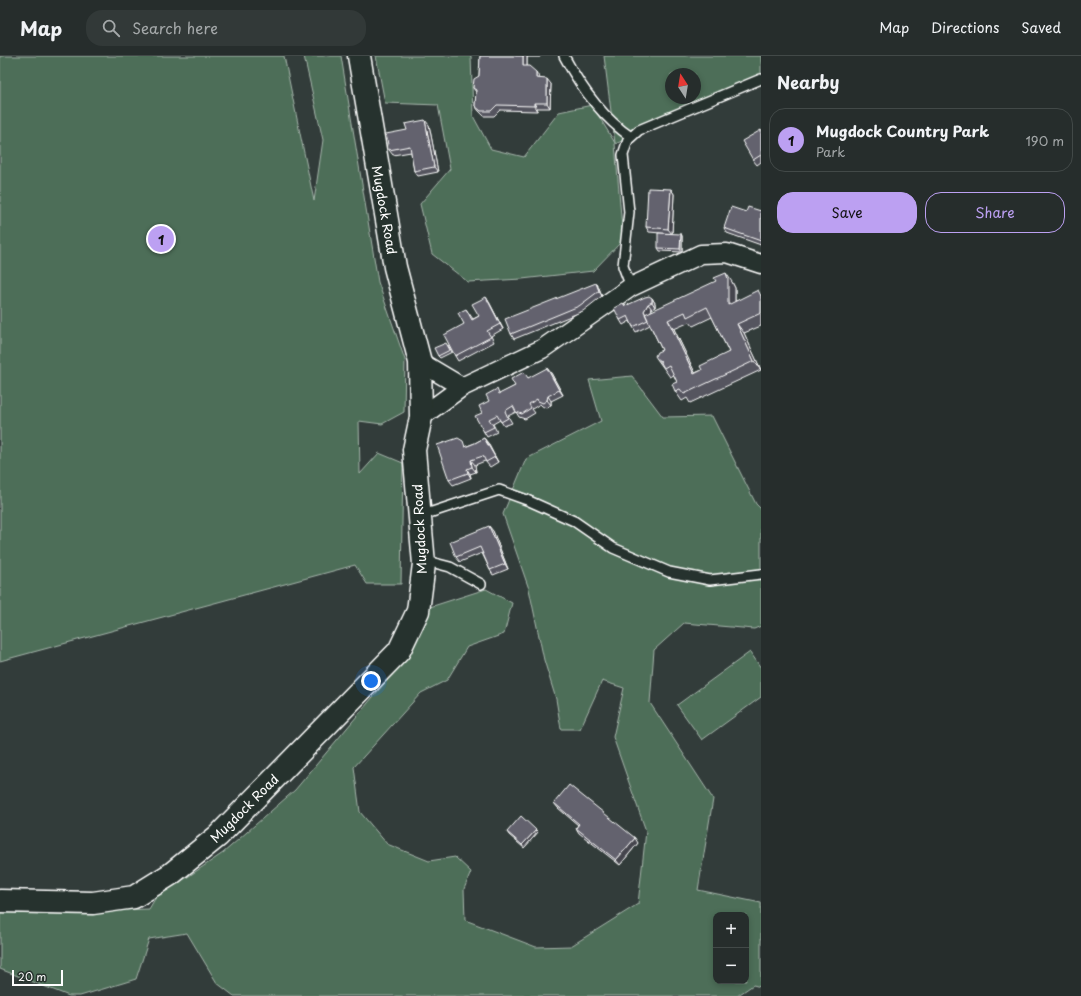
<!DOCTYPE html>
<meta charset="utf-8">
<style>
body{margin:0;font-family:"Playpen Sans",sans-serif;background:#323938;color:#f1f3f6}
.controls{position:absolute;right:12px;bottom:12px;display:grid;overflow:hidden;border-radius:8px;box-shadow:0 2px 6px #0003}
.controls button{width:36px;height:36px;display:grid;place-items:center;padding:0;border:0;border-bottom:1px solid #424948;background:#262d2c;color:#f1f3f6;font:20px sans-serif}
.compass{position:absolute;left:665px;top:12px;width:36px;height:36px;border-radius:50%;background:#262d2c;box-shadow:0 2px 6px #0003;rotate:348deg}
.scale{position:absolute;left:12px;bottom:10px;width:51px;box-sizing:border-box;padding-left:4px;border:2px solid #fff;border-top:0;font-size:11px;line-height:14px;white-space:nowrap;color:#fff;-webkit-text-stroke:3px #26332d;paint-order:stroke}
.you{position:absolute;left:371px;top:625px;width:14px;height:14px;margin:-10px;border:3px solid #fff;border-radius:50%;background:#1a73e8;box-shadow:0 0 0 6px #1a73e833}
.badge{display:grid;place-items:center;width:26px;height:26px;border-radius:50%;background:#bca0f2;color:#111;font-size:13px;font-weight:700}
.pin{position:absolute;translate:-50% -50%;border:2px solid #fff;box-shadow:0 1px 4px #0006}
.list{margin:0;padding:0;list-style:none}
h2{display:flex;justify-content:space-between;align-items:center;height:52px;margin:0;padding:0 16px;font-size:17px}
h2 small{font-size:13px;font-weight:400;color:#a4a8a9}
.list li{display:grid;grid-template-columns:26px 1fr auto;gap:12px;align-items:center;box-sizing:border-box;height:64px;margin:0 8px 8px;padding:0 8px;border:1px solid #424948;border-radius:16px}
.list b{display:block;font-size:15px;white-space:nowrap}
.list p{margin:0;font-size:13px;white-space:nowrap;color:#a4a8a9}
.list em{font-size:13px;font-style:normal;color:#a4a8a9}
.actions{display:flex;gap:8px;padding:12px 16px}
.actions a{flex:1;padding:9px 0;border:1px solid #bca0f2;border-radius:16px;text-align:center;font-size:14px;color:#bca0f2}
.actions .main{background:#bca0f2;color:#111}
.icon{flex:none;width:22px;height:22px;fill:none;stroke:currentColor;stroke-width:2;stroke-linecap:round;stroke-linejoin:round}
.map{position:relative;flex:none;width:761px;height:940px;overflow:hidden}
header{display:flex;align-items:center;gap:24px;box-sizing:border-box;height:56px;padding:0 20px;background:#262d2c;border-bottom:1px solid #424948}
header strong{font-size:19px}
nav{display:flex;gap:22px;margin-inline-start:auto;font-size:14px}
.search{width:280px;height:36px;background:#323938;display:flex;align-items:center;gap:10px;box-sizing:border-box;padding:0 14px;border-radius:16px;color:#a4a8a9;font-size:15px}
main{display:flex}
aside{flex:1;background:#262d2c}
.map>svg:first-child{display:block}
.green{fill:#4e6e58;stroke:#a6b6ac;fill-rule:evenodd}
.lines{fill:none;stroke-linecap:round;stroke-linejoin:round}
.service-casing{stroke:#fff;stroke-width:12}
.minor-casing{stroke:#fff;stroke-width:21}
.tertiary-casing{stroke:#fff;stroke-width:25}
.service{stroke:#26332d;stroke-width:9}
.minor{stroke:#26332d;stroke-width:18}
.tertiary{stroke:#26332d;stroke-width:22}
.wall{fill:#55545f;stroke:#fff;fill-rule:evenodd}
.shaded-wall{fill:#45454d;stroke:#fff}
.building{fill:#63626e;stroke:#fff;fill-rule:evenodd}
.labels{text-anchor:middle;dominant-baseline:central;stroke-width:3.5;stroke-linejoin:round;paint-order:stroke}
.street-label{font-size:13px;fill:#fff;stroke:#26332d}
</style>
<header>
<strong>Map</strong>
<div class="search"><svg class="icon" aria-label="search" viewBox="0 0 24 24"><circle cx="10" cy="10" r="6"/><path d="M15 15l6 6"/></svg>Search here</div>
<nav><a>Map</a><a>Directions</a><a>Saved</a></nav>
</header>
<main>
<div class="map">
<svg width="761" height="940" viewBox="0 0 761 940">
<rect width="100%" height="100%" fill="#323c3a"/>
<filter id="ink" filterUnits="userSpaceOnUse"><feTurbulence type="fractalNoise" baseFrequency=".025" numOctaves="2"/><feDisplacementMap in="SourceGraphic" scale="8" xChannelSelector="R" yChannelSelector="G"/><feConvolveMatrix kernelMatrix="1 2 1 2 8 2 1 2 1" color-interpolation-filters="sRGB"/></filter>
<g filter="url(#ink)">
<!-- green -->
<path class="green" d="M0,0H284L314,145L323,84L304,0H341L378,226L405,304L404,356L382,368L359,365L360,418L379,397L403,407L401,528H367L355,509L0,605Z
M376,0H471L473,60L491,93L524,101L559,56L592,49L615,87L604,0H761V24L615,88L623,184L593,215L522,223L468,226L432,198L420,148L450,113L438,49L385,47ZM671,18H695V42H671Z
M632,320L663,361L712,360L756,448L761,453V570L754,573L684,567L654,594L650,647L713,743L698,834L761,847V931L753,929L737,940H234L217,927L187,877L149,883L136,923L80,940H69L0,913V853L65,856L149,853L159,836L186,822L223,797L295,734L399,610L430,551L486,533L512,547L504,578L467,591L447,624L421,637L354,711L360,756L387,788L429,805L455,801L471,816L464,833L465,864L536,891L571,890L638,848L646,775L613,681L624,632L602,625L580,673H561L556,643L544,604L529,533L503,458L526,403L601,365L589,324ZM716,859H746V925H716Z
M750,596L761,612V641L702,684L677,649Z"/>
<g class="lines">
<defs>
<path id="service" d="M564,0C580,30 603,62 631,81
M631,231L623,210L629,156L623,99L628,84L639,74L761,23
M420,460L499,434L527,444L574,465L613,492L669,516L710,524L761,518
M423,504L450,511L481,528"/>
<path id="minor" d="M420,306L462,331
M421,361L462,331L542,293L631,231L701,198L727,197L761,208"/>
<path id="tertiary" d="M0,845L93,847L134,841L171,818L218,780L399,595L418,555L424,508L414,394L421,361L420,306L395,211L359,0"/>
</defs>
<!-- service casing -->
<use href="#service" class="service-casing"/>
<!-- minor casing -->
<use href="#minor" class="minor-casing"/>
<!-- tertiary casing -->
<use href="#tertiary" class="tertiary-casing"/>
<!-- service -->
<use href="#service" class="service"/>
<!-- minor -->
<use href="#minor" class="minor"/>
<!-- tertiary -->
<use href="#tertiary" class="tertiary"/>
</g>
<!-- wall -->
<path class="wall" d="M480,0H540V1H527V10L539,21V22L551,28L550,52H537V55L500,54L494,60H484L479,55L475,50L476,36L473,32L479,20Z
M429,69L438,116L418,120L414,115L411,96L393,99L389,94L407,74Z
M761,74V106L757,109L753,104Z
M671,133L674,138L672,178L649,176L646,171Z
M761,155V189L727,177L724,172L746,156Z
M681,178L682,180V196L660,195L658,192Z
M732,226L735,232V245L761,239V270L744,277L761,314L690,347L687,342L682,345L675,335L677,326L674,319L670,321L657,303L662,294L650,269L636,276L633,271L630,265L623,269L620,264L623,247L625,250L652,242L655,247V251L652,253L650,256ZM712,261L729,296L702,314L695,317L674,273L690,266L693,270Z
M599,232L602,240L583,255L514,283L511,278Z
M489,246L503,273L491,280L494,286L458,305L455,300L464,268L466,253L473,263L479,260Z
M448,289L452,296L440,302L438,300Z
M551,317L563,339L551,345V349L546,352L542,350L540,348L532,353L535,357L525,363L519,361L516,356L508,360L512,367L504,370L500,364L493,368L497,376L487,381L484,376L482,357L500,338L515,330L528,322Z
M484,382L498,406L490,411L485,405L475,409L476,416L470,418L471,422L453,429L449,424L466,390H467L475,387Z
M493,475L508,513L493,519L490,514L482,497L460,506L456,501Z
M554,747L638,787L620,809L579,777L576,772L578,769L558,752Z
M507,776H538L524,792L509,779Z"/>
<!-- shaded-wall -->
<path class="shaded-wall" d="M523,0H526L527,1V15L523,10Z
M536,16L539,21V27L536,22Z
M547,23L551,28L550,52L547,47Z
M534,47L537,52V55L534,50Z
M425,64L429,69L438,116L434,111Z
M671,133L674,138L672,178L668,173Z
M681,178L682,180V196L680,193Z
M726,217L732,226L735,232V258L728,249Z
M596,227L599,232L602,240L599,235Z
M486,241L489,246L503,273L500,268Z
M652,242L655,247V251L652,246Z
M648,248L652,253L648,260L652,269L644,255Z
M668,264L674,273L700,327L694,318Z
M737,268L744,277L761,314L754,305Z
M547,312L551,317L563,339L559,334Z
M548,340L551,345V349L547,344Z
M484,382L488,387L498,406L495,401Z
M471,404L475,409L476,416L472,411Z
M467,413L470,418L471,422L468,417Z
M489,470L493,475L508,513L505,508Z
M536,774L538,776L524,792L522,789Z
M635,782L638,787L620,809L616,804Z"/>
<!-- building -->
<path class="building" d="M480,0H523V10H529L536,16V22L547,23V47H534V50L497,49L491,55H481L475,50L476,34L473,32L474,23L479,20Z
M425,64L434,111L414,115L410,90L389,94L386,78L407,74L405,68Z
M761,74V99L753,104L742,85Z
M648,132L671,133L668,173L646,171Z
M731,151L746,156L748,151L761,155V185L724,172Z
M658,177L681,178L680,193L658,192Z
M726,217L728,223V249L758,234L761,240V257L737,268L754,305L684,338L680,333L675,335L672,328L677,326L669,309L664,312L660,305L657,303L655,300L657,296L662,294L645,258L716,225L714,222ZM707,251L729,296L700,310L702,314L694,318L668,264L685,256L687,261Z
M596,227L599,235L579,250L511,278L505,263Z
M649,240L652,242V246L648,248L644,255L648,264L633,271L628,260L620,264L614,252L623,247L625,250L645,241Z
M486,241L500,268L487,275L491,281L455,300L444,279L464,268L458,257L466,253L472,264L479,260L472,248Z
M446,287L450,294L438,300L434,292Z
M547,312L559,334L548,340L547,344L543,347L538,345L537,343L529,348L531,352L522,358L516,356L513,350L505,355L508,362L501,366L497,359L489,363L494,371L484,376L475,360L482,357L479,350L489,345L486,339L497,333L499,338L515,330L511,323L524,316L528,322Z
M458,382L463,385L465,391L475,387L484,382L495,401L486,406L483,400L471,404L472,411L467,413L468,417L449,424L437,389Z
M489,470L505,508L490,514L480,491L456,501L450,486Z
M569,729L635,782L616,804L576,772L579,768L554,747Z
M521,760L536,774L522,789L507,776Z"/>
</g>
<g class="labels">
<!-- street labels -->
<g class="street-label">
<text transform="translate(385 154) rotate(80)">Mugdock Road</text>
<text transform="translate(419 473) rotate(-93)">Mugdock Road</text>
<text transform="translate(244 752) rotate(-45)">Mugdock Road</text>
</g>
</g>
</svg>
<div class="controls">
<button>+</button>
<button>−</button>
</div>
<svg class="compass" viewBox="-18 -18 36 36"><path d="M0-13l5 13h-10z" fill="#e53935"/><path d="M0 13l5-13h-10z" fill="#a4a8a9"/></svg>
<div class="scale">20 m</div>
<div class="you"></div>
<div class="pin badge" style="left:161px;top:183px">1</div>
</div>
<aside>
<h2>Nearby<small></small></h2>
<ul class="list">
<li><span class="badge">1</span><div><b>Mugdock Country Park</b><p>Park</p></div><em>190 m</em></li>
</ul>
<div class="actions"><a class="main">Save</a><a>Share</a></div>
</aside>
</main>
